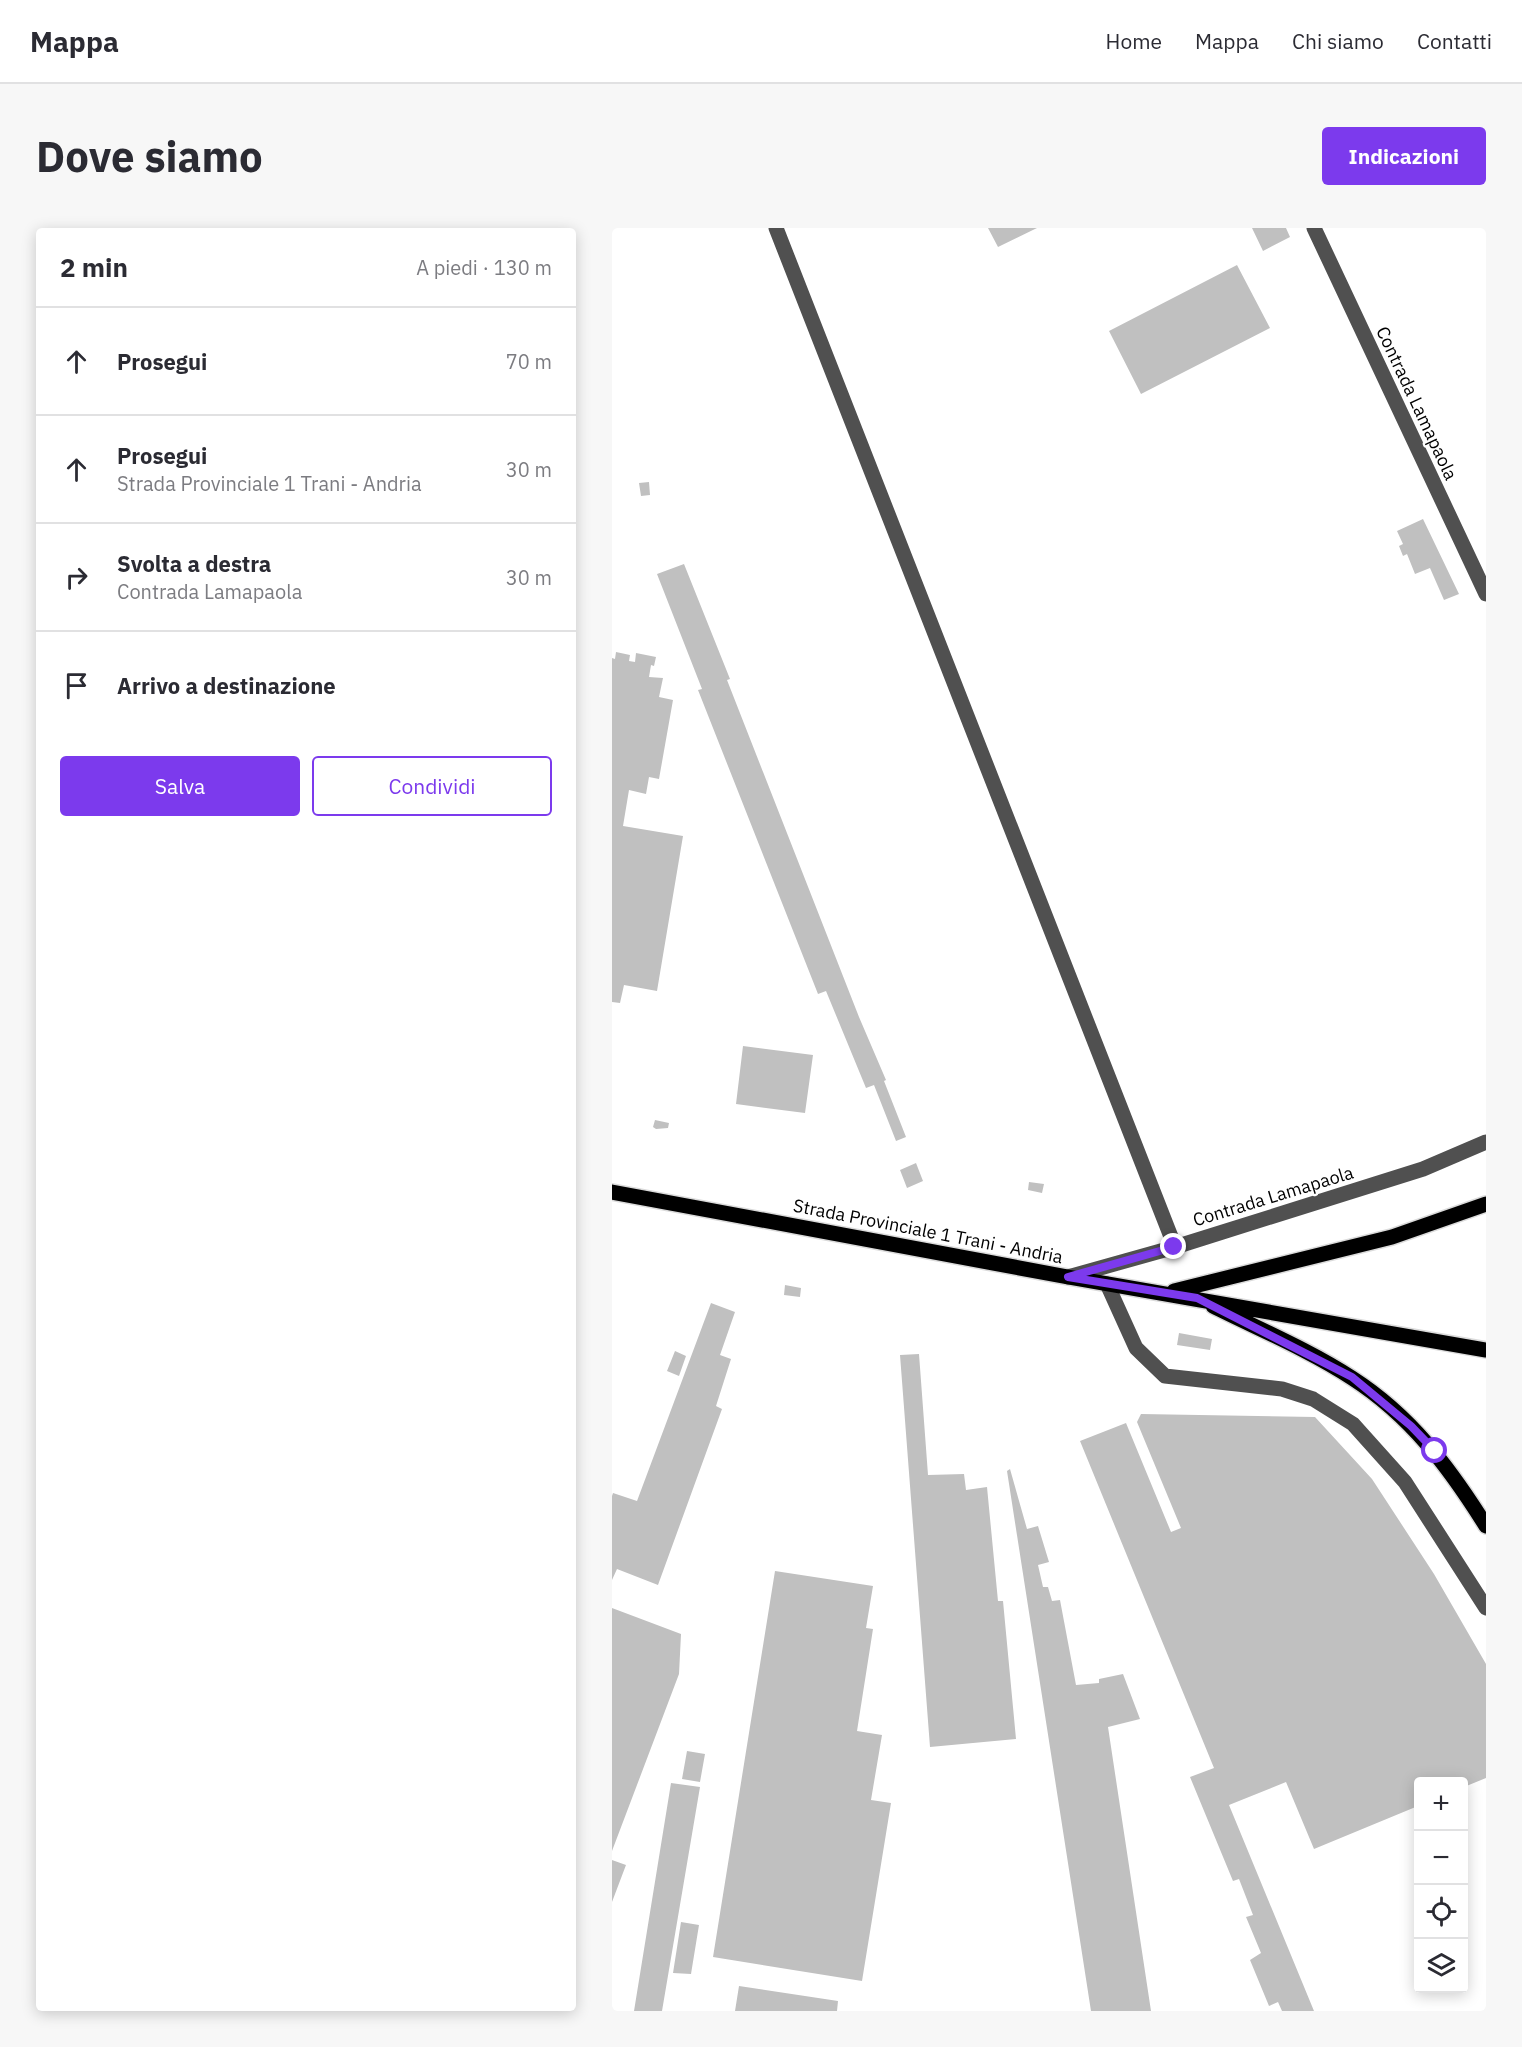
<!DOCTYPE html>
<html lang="it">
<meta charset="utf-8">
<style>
body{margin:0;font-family:"IBM Plex Sans",sans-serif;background:#f7f7f7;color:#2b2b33}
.controls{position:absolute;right:18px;bottom:18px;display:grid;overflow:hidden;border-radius:6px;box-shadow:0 3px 15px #0003}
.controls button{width:54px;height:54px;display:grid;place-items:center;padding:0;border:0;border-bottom:2px solid #e1e1e2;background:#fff;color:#2b2b33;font:30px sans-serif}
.stop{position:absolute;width:18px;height:18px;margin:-14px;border:4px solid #7c3aed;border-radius:50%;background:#fff}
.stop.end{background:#7c3aed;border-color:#fff;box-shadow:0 2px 6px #0008}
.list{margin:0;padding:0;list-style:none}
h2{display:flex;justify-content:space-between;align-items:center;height:78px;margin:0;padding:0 24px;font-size:26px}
h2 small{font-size:20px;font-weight:400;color:#7c7c81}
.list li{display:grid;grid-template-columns:39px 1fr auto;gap:18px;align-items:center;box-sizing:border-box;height:108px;padding:0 24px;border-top:2px solid #e1e1e2}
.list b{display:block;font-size:22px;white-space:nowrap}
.list p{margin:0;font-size:20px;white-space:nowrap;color:#7c7c81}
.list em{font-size:20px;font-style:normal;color:#7c7c81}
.actions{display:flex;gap:12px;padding:18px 24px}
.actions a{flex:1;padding:14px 0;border:2px solid #7c3aed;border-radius:6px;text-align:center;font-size:21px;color:#7c3aed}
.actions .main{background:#7c3aed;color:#fff}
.icon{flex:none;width:33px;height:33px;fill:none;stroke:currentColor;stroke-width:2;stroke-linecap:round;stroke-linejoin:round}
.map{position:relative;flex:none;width:874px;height:1783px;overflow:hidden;border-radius:6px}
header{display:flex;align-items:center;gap:36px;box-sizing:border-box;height:84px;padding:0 30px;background:#fff;border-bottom:2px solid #e1e1e2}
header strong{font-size:28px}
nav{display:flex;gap:33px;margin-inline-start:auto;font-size:21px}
.intro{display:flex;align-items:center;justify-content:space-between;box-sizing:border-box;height:144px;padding:0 36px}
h1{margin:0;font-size:42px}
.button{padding:15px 27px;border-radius:6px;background:#7c3aed;color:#fff;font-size:21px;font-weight:700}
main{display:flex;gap:36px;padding:0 36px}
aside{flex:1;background:#fff;border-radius:6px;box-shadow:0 3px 15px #0003}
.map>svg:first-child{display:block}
.building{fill:#c0c0c0}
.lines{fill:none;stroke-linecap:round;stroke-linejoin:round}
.major-casing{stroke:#dbdbdb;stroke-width:18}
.minor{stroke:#505050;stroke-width:15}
.major{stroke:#000;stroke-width:15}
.route{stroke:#7c3aed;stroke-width:8}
.labels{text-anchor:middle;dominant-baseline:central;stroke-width:4.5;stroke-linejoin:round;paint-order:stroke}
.street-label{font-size:18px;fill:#000;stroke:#fff}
</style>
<header>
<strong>Mappa</strong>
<nav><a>Home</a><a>Mappa</a><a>Chi siamo</a><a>Contatti</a></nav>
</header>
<div class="intro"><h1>Dove siamo</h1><a class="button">Indicazioni</a></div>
<main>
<aside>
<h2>2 min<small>A piedi · 130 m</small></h2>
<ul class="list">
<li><svg class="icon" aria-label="ahead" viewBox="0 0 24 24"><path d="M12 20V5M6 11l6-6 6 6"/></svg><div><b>Prosegui</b></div><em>70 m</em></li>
<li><svg class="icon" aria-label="ahead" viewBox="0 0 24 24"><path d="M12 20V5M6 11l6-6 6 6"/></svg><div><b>Prosegui</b><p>Strada Provinciale 1 Trani - Andria</p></div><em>30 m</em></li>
<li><svg class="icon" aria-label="right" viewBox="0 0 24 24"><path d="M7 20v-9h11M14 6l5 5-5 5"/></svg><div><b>Svolta a destra</b><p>Contrada Lamapaola</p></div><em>30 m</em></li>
<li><svg class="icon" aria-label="arrive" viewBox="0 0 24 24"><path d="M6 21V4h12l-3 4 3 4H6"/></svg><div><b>Arrivo a destinazione</b></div></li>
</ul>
<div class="actions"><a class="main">Salva</a><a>Condividi</a></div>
</aside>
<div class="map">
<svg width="874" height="1783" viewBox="0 0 874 1783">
<rect width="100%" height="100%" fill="#fff"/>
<!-- building -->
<path class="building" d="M376,0H425L386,19Z
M640,0H674L678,9L651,23Z
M625,37L658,100L529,166L497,103Z
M37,254L38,267L29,268L27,255Z
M811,291L847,366L832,372L818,340L803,346L795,326L791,328L787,318L791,316L785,303Z
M72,336L118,451L115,452L247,789L274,852L272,853L294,909L284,913L262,857L254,860L214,763L206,766L86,462L90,461L45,346Z
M4,424L18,427L17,433L23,434L24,425L44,429L42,438L39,437L37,449L51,450L47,469L61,472L47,551L37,549L34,566L17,562L11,598L71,608L45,763L12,757L8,775L0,774V430L3,431Z
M131,818L201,827L193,885L124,876Z
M43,892L57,895L56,900L44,901L41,899Z
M304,935L311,953L295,960L288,942Z
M417,954L432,956L430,965L416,962Z
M173,1057L189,1060L188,1069L172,1067Z
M99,1075L123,1084L108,1127L119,1131L104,1178L110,1181L46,1357L5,1341L0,1352V1268L1,1265L25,1273Z
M567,1105L600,1111L598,1122L565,1117Z
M63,1123L74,1128L67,1148L55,1143Z
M307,1126L316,1247L352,1246L354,1262L375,1259L386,1373H391L404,1511L318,1519L288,1127Z
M529,1186L703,1189L760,1251L822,1346L874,1436V1550L852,1559V1554H806V1578L702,1621L674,1554L617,1577L702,1783H670L666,1774L657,1778L638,1732L649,1725L634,1689L641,1687L627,1651L621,1653L578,1549L602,1540L468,1213L514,1195L559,1304L569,1300L525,1194Z
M398,1241L415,1301L426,1298L437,1334L426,1337L431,1359H436L440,1373L448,1372L464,1457L487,1455V1451L511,1446L528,1491L496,1499L539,1783H479L395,1243Z
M163,1343L261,1358L254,1400L261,1401L245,1503L270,1507L259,1572L279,1575L250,1753L101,1729Z
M0,1380L69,1406L67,1446L0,1623Z
M75,1523L93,1526L88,1554L70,1551Z
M59,1555L88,1559L50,1783H22Z
M0,1632L14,1637L0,1674Z
M69,1694L87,1697L79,1746L61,1745Z
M127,1758L226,1773L225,1783H123Z"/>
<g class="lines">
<defs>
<path id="major" d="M0,964L456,1049L874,1122
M562,1063L780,1009L874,976
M601,1078C647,1101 697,1122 740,1150C799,1188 837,1239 874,1298"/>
</defs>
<!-- major casing -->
<use href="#major" class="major-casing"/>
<!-- minor -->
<path class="minor" d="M164,0L563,1019
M702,0L874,366
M456,1049L563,1019L811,941L874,914
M495,1056L524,1120L553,1148L670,1161L701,1171L741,1196L793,1254L874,1380"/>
<!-- major -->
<use href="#major" class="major"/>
</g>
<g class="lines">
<!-- route -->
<path class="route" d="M562,1019L456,1049L585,1070L740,1149L799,1198L823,1223"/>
</g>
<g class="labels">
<!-- street labels -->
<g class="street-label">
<text transform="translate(805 175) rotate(65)">Contrada Lamapaola</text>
<text transform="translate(661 968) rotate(-17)">Contrada Lamapaola</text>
<text transform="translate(316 1003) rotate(11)">Strada Provinciale 1 Trani - Andria</text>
</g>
</g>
</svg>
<div class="controls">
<button>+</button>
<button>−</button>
<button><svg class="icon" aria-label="locate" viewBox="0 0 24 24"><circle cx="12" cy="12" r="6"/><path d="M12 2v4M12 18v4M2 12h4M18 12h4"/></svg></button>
<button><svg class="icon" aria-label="layers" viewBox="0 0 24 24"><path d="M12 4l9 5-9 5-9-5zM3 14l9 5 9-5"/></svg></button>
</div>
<div class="stop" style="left:823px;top:1223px"></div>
<div class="stop end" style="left:562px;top:1019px"></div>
</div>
</main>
